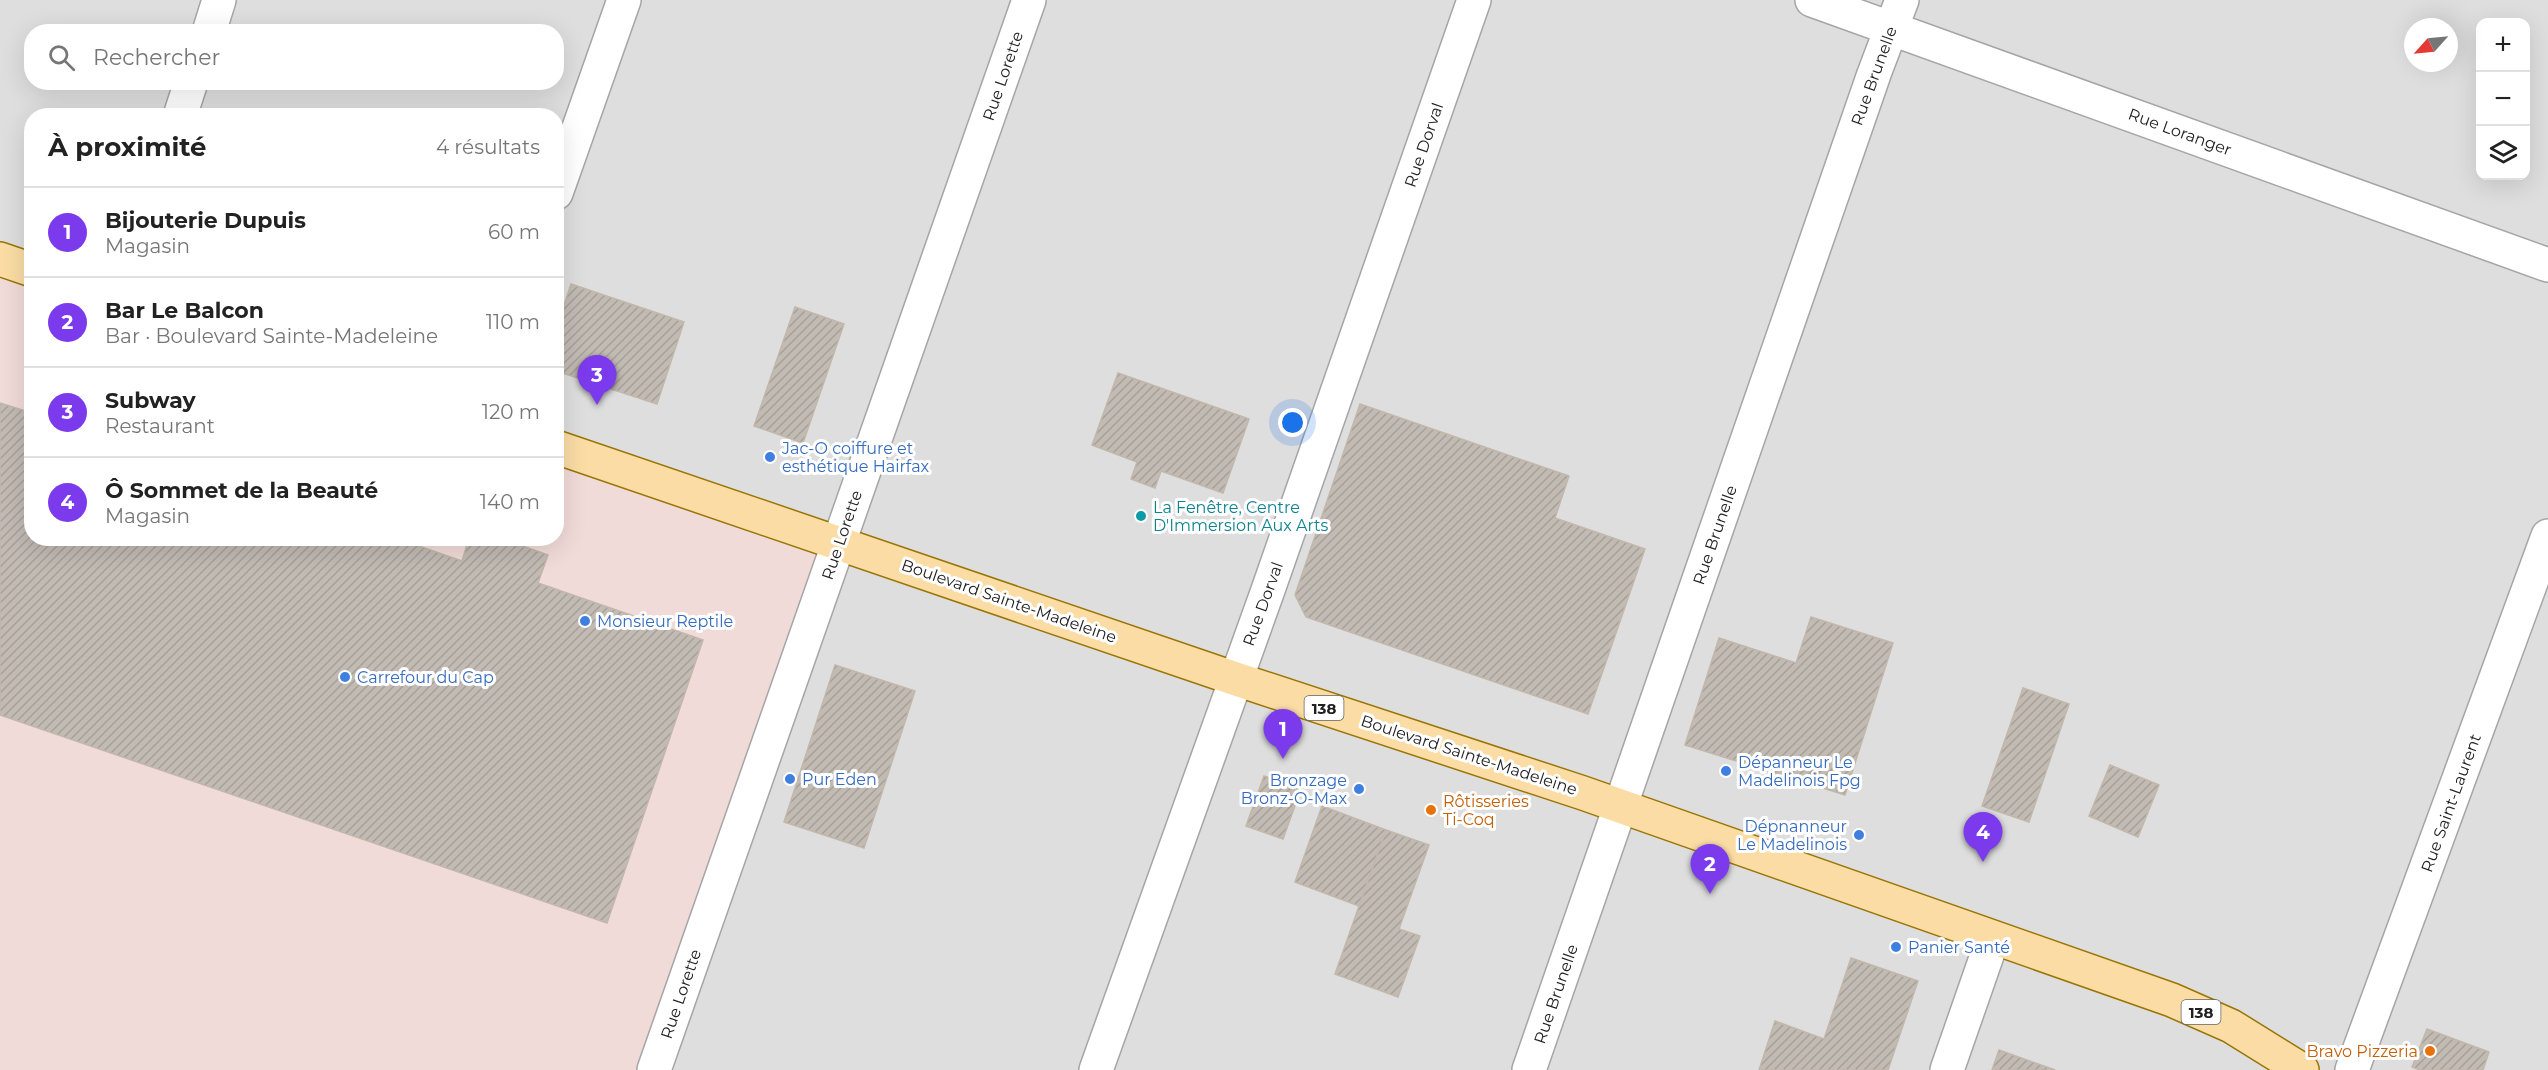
<!DOCTYPE html>
<html lang="fr">
<meta charset="utf-8">
<style>
body{margin:0;font-family:Montserrat,sans-serif;background:#f6f6f6;color:#222}
.controls{position:absolute;right:18px;top:18px;display:grid;overflow:hidden;border-radius:12px;box-shadow:0 6px 24px #0002}
.controls button{width:54px;height:54px;display:grid;place-items:center;padding:0;border:0;border-bottom:2px solid #e0e0e0;background:#fff;color:#222;font:30px sans-serif}
.compass{position:absolute;left:2404px;top:18px;width:54px;height:54px;border-radius:50%;background:#fff;box-shadow:0 6px 24px #0002;rotate:243deg}
.you{position:absolute;left:1293px;top:423px;width:21px;height:21px;margin:-15px;border:4px solid #fff;border-radius:50%;background:#1a73e8;box-shadow:0 0 0 9px #1a73e833}
.badge{display:grid;place-items:center;width:39px;height:39px;border-radius:50%;background:#7c3aed;color:#fff;font-size:20px;font-weight:700}
.pin{position:absolute;translate:-50% -50px;filter:drop-shadow(0 2px 3px #0008)}
.pin::after{content:'';position:absolute;top:32px;width:21px;height:18px;background:inherit;clip-path:polygon(0 0,100% 0,50% 100%)}
.list{margin:0;padding:0;list-style:none}
h2{display:flex;justify-content:space-between;align-items:center;height:78px;margin:0;padding:0 24px;font-size:26px}
h2 small{font-size:20px;font-weight:400;color:#767676}
.list li{display:grid;grid-template-columns:39px 1fr auto;gap:18px;align-items:center;box-sizing:border-box;height:90px;padding:0 24px;border-top:2px solid #e0e0e0}
.list b{display:block;font-size:22px;white-space:nowrap}
.list p{margin:0;font-size:20px;white-space:nowrap;color:#767676}
.list em{font-size:20px;font-style:normal;color:#767676}
.icon{flex:none;width:33px;height:33px;fill:none;stroke:currentColor;stroke-width:2;stroke-linecap:round;stroke-linejoin:round}
.map{position:relative;flex:none;width:2548px;height:1070px;overflow:hidden}
.search{position:absolute;background:#fff;box-shadow:0 6px 24px #0002;left:24px;top:24px;width:540px;height:66px;display:flex;align-items:center;gap:15px;box-sizing:border-box;padding:0 21px;border-radius:24px;color:#767676;font-size:22px}
.panel{position:absolute;background:#fff;box-shadow:0 6px 24px #0002;left:24px;top:108px;width:540px;height:438px;border-radius:24px}
.map>svg:first-child{display:block}
.residential{fill:#dfdede;fill-rule:evenodd}
.commercial{fill:#f1dbd8}
.building{fill:url(#building-hatch);stroke:#c2b7aa;stroke-width:1.5}
.lines{fill:none;stroke-linecap:round;stroke-linejoin:round}
.minor-casing{stroke:#a5a5a5;stroke-width:36}
.major-casing{stroke:#997504;stroke-width:36}
.minor{stroke:#fff;stroke-width:33}
.major{stroke:#fadca4;stroke-width:33}
.shop-dot{fill:#3f7fe0;stroke:#fff;stroke-width:2}
.culture-dot{fill:#0f9aa8;stroke:#fff;stroke-width:2}
.food-dot{fill:#e8710a;stroke:#fff;stroke-width:2}
.labels{text-anchor:middle;dominant-baseline:central;stroke-width:6;stroke-linejoin:round;paint-order:stroke}
.shield{fill:#fff;stroke:#646464;stroke-width:1.5}
.shield-label{font-size:15px;font-weight:bold;fill:#212121}
.street-label{font-size:16px;fill:#212121;stroke:#fff}
.shop-label{font-size:16px;fill:#366cbe;stroke:#fff;text-anchor:start}
.culture-label{font-size:16px;fill:#0d838f;stroke:#fff;text-anchor:start}
.food-label{font-size:16px;fill:#c56008;stroke:#fff;text-anchor:start}
</style>
<div class="map">
<svg width="2548" height="1070" viewBox="0 0 2548 1070">
<defs>
<pattern id="building-hatch" width="6" height="6" patternUnits="userSpaceOnUse" patternTransform="scale(1.5)"><rect width="6" height="6" fill="#c2bbb4"/><path d="M-1 1l2-2M0 6l6-6M5 7l2-2" fill="none" stroke="#a6a09a"/></pattern>
</defs>
<rect width="100%" height="100%" fill="#f1efe8"/>
<!-- residential -->
<path class="residential" d="M0,0H2548V1070H670L557,452L556,116H32L31,272L0,259ZM2480,22H2526V176H2480ZM2413,27H2449V63H2413ZM32,32H556V82H32Z"/>
<!-- commercial -->
<path class="commercial" d="M0,263L31,274L32,538H556L557,452L844,549L654,1070H0Z"/>
<!-- building -->
<path class="building" d="M571,284L684,322L657,404L556,371V329Z
M795,307L844,324L803,443L754,426Z
M1118,373L1249,419L1223,493L1161,471L1155,488L1131,479L1137,462L1092,445Z
M0,403L32,413V538H396L462,561L469,538H500L548,555L538,583L703,640L607,923L0,715Z
M1360,404L1569,476L1555,518L1645,549L1588,714L1306,617L1295,595Z
M1811,617L1893,643L1845,795L1685,745L1719,638L1796,663Z
M835,665L915,691L864,848L784,822Z
M2023,688L2069,704L2029,822L1982,806Z
M2110,765L2159,785L2138,837L2089,816Z
M1264,776L1301,789L1283,839L1246,826Z
M1322,806L1386,830L1359,906L1295,882Z
M1386,830L1429,845L1399,929L1420,936L1398,997L1335,974Z
M1851,958L1918,981L1888,1070H1759L1775,1021L1824,1039Z
M2427,1029L2489,1052L2483,1070H2420L2412,1067Z
M1999,1050L2055,1070H1992Z"/>
<g class="lines">
<defs>
<path id="minor" d="M1812,0L2548,265
M209,32L219,0
M180,116L191,82
M556,193L624,0
M654,1070L1029,0
M1096,1070L1268,590L1474,0
M1529,1070L1874,74L1902,0
M1947,1070L1993,938
M2352,1070L2548,536"/>
<path id="major" d="M0,259L32,270
M556,447L1236,679L1583,793L2172,1000L2231,1026L2302,1070"/>
</defs>
<!-- minor casing -->
<use href="#minor" class="minor-casing"/>
<!-- major casing -->
<use href="#major" class="major-casing"/>
<!-- minor -->
<use href="#minor" class="minor"/>
<!-- major -->
<use href="#major" class="major"/>
</g>
<!-- markers -->
<g class="shop-dot">
<circle cx="770" cy="457" r="6"/>
<circle cx="585" cy="621" r="6"/>
<circle cx="345" cy="677" r="6"/>
<circle cx="1726" cy="771" r="6"/>
<circle cx="790" cy="779" r="6"/>
<circle cx="1359" cy="789" r="6"/>
<circle cx="1859" cy="835" r="6"/>
<circle cx="1896" cy="947" r="6"/>
</g>
<circle class="culture-dot" cx="1141" cy="516" r="6"/>
<g class="food-dot">
<circle cx="1431" cy="810" r="6"/>
<circle cx="2430" cy="1051" r="6"/>
</g>
<g class="labels">
<!-- shield labels -->
<g class="shield">
<rect x="1304.5" y="696" width="39" height="24" rx="4.5"/>
<rect x="2181.5" y="1000" width="39" height="24" rx="4.5"/>
</g>
<g class="shield-label">
<text x="1324" y="708">138</text>
<text x="2201" y="1012">138</text>
</g>
<!-- street labels -->
<g class="street-label">
<text transform="translate(1003 76) rotate(-71)">Rue Lorette</text>
<text transform="translate(1874 76) rotate(-70)">Rue Brunelle</text>
<text transform="translate(2180 132) rotate(20)">Rue Loranger</text>
<text transform="translate(1424 145) rotate(-71)">Rue Dorval</text>
<text transform="translate(842 535) rotate(-71)">Rue Lorette</text>
<text transform="translate(1715 535) rotate(-71)">Rue Brunelle</text>
<text transform="translate(1009 601) rotate(19)">Boulevard Sainte-Madeleine</text>
<text transform="translate(1263 604) rotate(-70)">Rue Dorval</text>
<text transform="translate(1469 755) rotate(18)">Boulevard Sainte-Madeleine</text>
<text transform="translate(2451 803) rotate(-70)">Rue Saint-Laurent</text>
<text transform="translate(681 994) rotate(-71)">Rue Lorette</text>
<text transform="translate(1556 994) rotate(-71)">Rue Brunelle</text>
</g>
<!-- shop labels -->
<g class="shop-label">
<text x="782" y="448">Jac-O coiffure et<tspan x="782" dy="18">esthétique Hairfax</tspan></text>
<text x="597" y="621">Monsieur Reptile</text>
<text x="357" y="677">Carrefour du Cap</text>
<text x="1738" y="762">Dépanneur Le<tspan x="1738" dy="18">Madelinois Fpg</tspan></text>
<text x="802" y="779">Pur Eden</text>
<text x="1347" y="780" text-anchor="end">Bronzage<tspan x="1347" dy="18">Bronz-O-Max</tspan></text>
<text x="1847" y="826" text-anchor="end">Dépnanneur<tspan x="1847" dy="18">Le Madelinois</tspan></text>
<text x="1908" y="947">Panier Santé</text>
</g>
<!-- culture labels -->
<g class="culture-label">
<text x="1153" y="507">La Fenêtre, Centre<tspan x="1153" dy="18">D'Immersion Aux Arts</tspan></text>
</g>
<!-- food labels -->
<g class="food-label">
<text x="1443" y="801">Rôtisseries<tspan x="1443" dy="18">Ti-Coq</tspan></text>
<text x="2418" y="1051" text-anchor="end">Bravo Pizzeria</text>
</g>
</g>
</svg>
<div class="controls">
<button>+</button>
<button>−</button>
<button><svg class="icon" aria-label="layers" viewBox="0 0 24 24"><path d="M12 4l9 5-9 5-9-5zM3 14l9 5 9-5"/></svg></button>
</div>
<svg class="compass" viewBox="-18 -18 36 36"><path d="M0-13l5 13h-10z" fill="#e53935"/><path d="M0 13l5-13h-10z" fill="#767676"/></svg>
<div class="you"></div>
<div class="pin badge" style="left:1283px;top:759px">1</div>
<div class="pin badge" style="left:1710px;top:894px">2</div>
<div class="pin badge" style="left:597px;top:405px">3</div>
<div class="pin badge" style="left:1983px;top:862px">4</div>
<div class="search"><svg class="icon" aria-label="search" viewBox="0 0 24 24"><circle cx="10" cy="10" r="6"/><path d="M15 15l6 6"/></svg>Rechercher</div>
<section class="panel">
<h2>À proximité<small>4 résultats</small></h2>
<ul class="list">
<li><span class="badge">1</span><div><b>Bijouterie Dupuis</b><p>Magasin</p></div><em>60 m</em></li>
<li><span class="badge">2</span><div><b>Bar Le Balcon</b><p>Bar · Boulevard Sainte-Madeleine</p></div><em>110 m</em></li>
<li><span class="badge">3</span><div><b>Subway</b><p>Restaurant</p></div><em>120 m</em></li>
<li><span class="badge">4</span><div><b>Ô Sommet de la Beauté</b><p>Magasin</p></div><em>140 m</em></li>
</ul>
</section>
</div>
